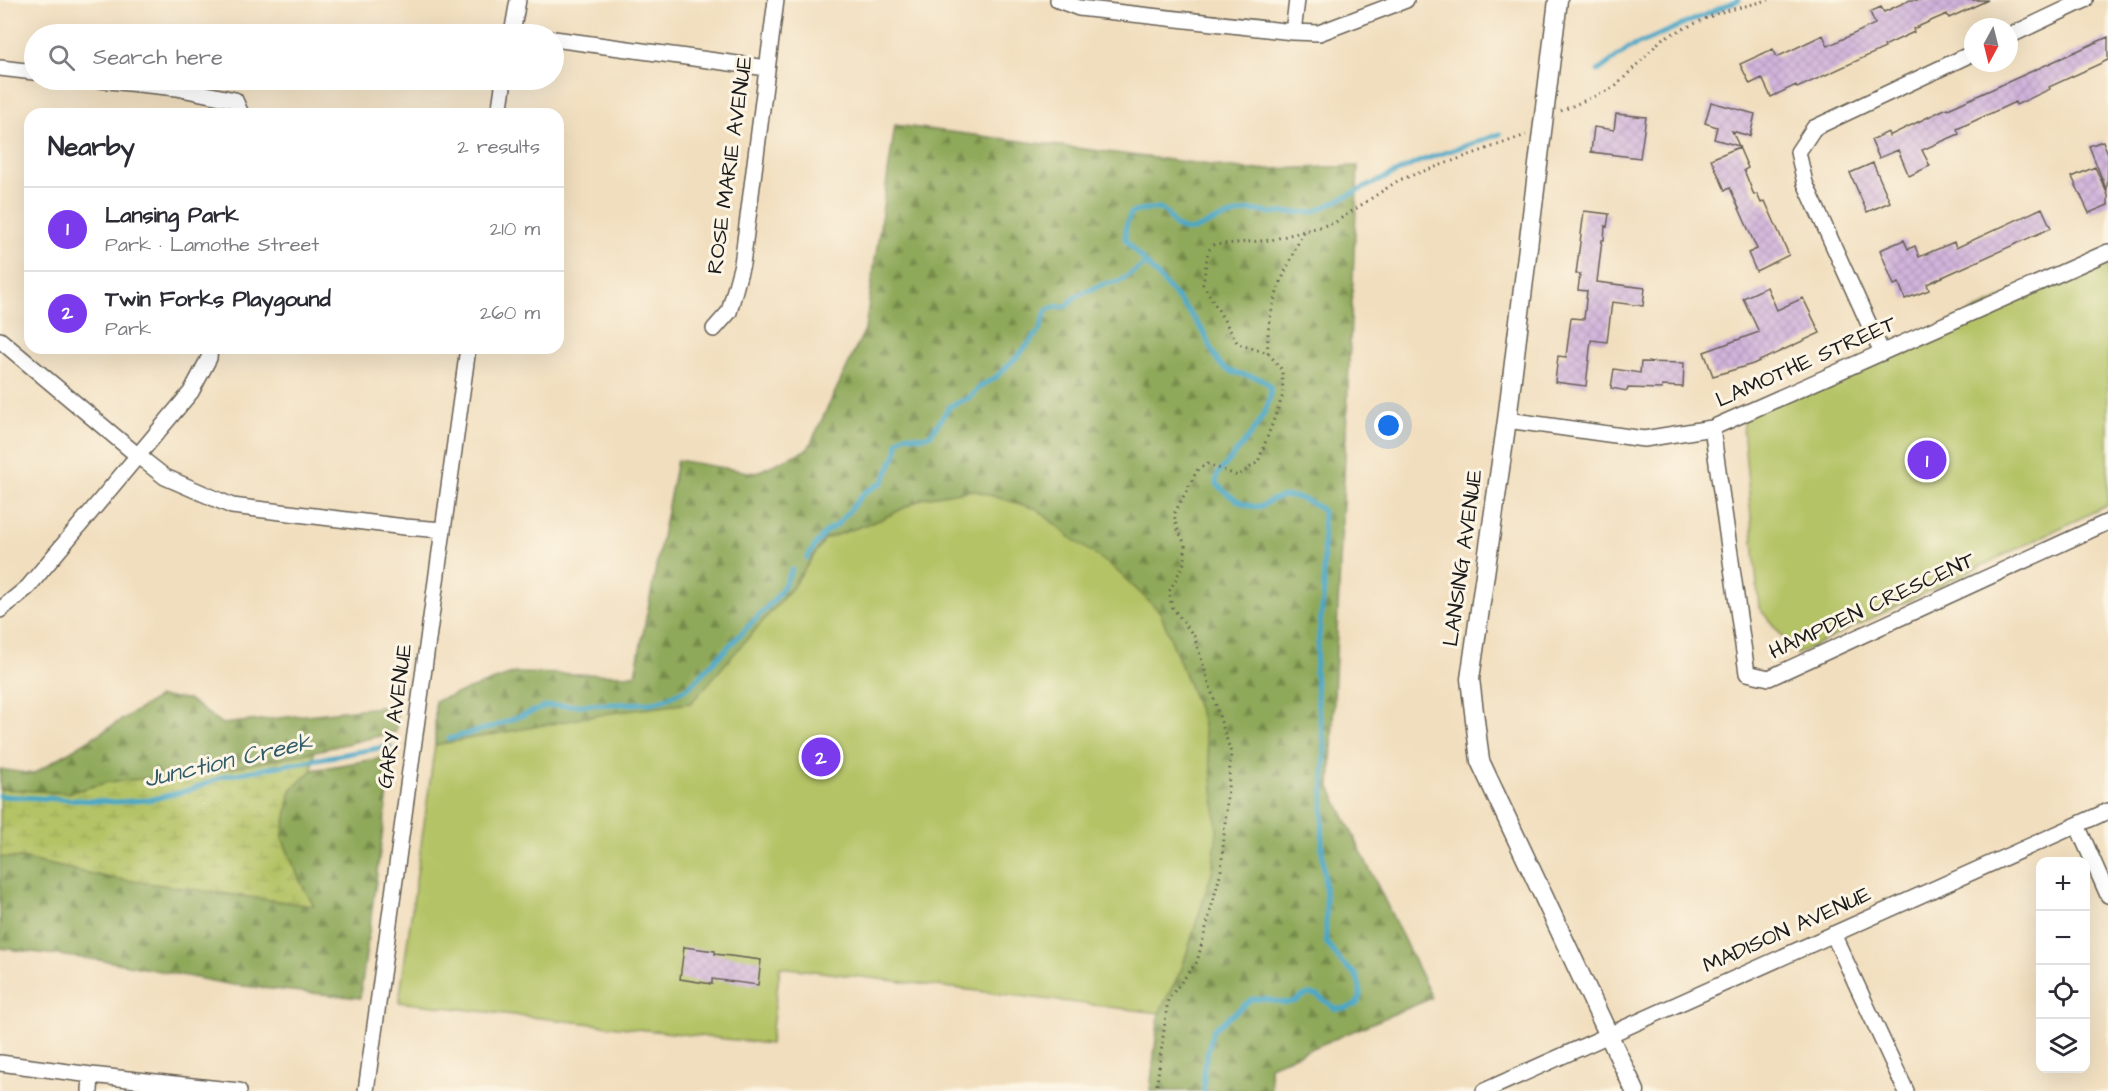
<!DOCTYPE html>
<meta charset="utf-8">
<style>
body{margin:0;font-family:"Architects Daughter",sans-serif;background:#f2f2f3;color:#2b2b33}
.controls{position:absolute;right:18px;bottom:18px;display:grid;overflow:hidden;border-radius:12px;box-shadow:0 6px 24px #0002}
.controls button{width:54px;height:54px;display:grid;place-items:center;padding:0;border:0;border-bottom:2px solid #e1e1e2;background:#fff;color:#2b2b33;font:30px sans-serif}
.compass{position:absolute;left:1964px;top:18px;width:54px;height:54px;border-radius:50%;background:#fff;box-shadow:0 6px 24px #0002;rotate:187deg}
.you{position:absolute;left:1389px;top:426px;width:21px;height:21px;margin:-15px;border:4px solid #fff;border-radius:50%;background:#1a73e8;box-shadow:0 0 0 9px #1a73e833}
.badge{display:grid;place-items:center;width:39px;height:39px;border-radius:50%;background:#7c3aed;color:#fff;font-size:20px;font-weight:700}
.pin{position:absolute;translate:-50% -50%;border:3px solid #fff;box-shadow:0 2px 6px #0006}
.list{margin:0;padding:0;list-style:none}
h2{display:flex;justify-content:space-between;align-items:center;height:78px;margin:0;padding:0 24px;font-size:26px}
h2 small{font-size:20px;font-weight:400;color:#7c7c81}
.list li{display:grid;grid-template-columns:39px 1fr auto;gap:18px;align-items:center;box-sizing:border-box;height:84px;padding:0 24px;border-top:2px solid #e1e1e2}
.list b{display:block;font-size:22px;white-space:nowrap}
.list p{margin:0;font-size:20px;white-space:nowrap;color:#7c7c81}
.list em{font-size:20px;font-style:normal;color:#7c7c81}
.icon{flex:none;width:33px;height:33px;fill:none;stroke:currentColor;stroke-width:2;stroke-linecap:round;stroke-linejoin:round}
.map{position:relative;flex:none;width:2108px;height:1091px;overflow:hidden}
.search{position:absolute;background:#fff;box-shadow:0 6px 24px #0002;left:24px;top:24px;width:540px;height:66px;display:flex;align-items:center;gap:15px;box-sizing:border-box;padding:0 21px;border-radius:33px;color:#7c7c81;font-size:22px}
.panel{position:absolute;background:#fff;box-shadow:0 6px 24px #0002;left:24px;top:108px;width:540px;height:246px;border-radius:18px}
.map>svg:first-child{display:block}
.forest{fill:url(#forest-firs);stroke:#56623b;stroke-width:1.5}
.wetland{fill:url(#wetland-marsh);stroke:#687040;stroke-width:1.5}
.park{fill:#b4c365;stroke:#687040;stroke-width:1.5}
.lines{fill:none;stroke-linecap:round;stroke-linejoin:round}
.stream{stroke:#48a7c7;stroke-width:5}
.building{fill:url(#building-cross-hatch)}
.minor-casing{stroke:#676055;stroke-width:18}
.tertiary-casing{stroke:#676055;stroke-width:21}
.path{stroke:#676055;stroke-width:3;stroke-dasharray:1.5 4.5;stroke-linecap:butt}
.minor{stroke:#fff;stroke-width:15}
.tertiary{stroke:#fff;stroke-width:18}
.labels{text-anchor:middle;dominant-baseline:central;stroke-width:6;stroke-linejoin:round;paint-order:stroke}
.street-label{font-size:22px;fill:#1c1c1c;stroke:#fcf5e5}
.water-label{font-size:24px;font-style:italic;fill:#305b69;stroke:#fcf5e5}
</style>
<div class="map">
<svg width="2108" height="1091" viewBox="0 0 2108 1091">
<defs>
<pattern id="forest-firs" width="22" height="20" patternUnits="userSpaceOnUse" patternTransform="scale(1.5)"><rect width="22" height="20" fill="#8fa95a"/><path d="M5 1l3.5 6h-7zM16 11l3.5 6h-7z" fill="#74894a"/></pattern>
<pattern id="wetland-marsh" width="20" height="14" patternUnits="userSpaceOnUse" patternTransform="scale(1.5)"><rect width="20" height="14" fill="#b4c365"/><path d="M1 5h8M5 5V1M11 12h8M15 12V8" fill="none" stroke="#9aa757"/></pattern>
<pattern id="building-cross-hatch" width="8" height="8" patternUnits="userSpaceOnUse" patternTransform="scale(1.5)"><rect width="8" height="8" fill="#d1b4db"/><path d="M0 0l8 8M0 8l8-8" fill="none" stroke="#b39abb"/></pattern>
</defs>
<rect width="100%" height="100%" fill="#fcf5e5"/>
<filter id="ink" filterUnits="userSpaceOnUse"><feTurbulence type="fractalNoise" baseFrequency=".0167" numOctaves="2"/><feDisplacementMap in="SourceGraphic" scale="12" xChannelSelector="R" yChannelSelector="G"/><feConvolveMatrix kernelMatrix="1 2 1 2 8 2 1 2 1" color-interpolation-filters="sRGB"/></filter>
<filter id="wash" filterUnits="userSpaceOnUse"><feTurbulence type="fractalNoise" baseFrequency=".008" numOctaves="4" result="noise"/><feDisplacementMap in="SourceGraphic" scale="24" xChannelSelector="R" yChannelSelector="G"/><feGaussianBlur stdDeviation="1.35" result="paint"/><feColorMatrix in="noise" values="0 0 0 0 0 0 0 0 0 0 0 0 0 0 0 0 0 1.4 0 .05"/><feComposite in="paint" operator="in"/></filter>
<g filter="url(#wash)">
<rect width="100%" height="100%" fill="#f1debe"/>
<!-- forest -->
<path class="forest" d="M895,125L1249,170L1358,166L1330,787L1432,998L1270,1066L1271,1091H1150L1159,1013L1182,968L1212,872L1211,768L1201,716L1160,612L1036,509L972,490L924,498L880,520L825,539L792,588L692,703L611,713L435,745V701L515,673L635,675L677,460L755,473L808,449L865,329Z
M159,697L188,699L222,724L398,705L396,732L325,749L207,773L109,782L68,793L0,789V769L33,774Z
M393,756L360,998L233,985L107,961L0,948V857L20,858L111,878L313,905L300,881L282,838L291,790L312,770Z"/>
<!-- wetland -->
<path class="wetland" d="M314,752L312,770L291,790L282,838L300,881L314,906L111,878L20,858L0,857V789L68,793L109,782L207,773Z"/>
<!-- park -->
<path class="park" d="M2108,250V505L1797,654L1759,608L1742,416Z
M972,490L1037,509L1072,539L1113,567L1160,612L1201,716L1211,768L1217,831L1212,872L1182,968L1159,1013L780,967L770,1044L399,1002L435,745L611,713L691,703L792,588L825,539L880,520L924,498Z"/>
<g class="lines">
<!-- stream -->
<path class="stream" d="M1598,71L1629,48L1739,0
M807,558L816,544L828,530L837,525L864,493L883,482L897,452L898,441L905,435L923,437L931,434L950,406L969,398L981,386L995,378L1019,355L1040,330L1046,311L1054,307L1067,306L1076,296L1104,284L1120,281L1146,264
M449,739L495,726L547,706L651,703L666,699L688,688L775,599L783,587L792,570
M0,796L116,802L149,800L190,790L224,776L390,746
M1204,1091V1067L1213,1030L1252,999H1264L1286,1003L1296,1001L1303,996L1310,994L1319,996L1335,1009L1347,1008L1357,1004L1360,997V987L1356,975L1341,962L1326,942V899L1322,847L1325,746L1318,706L1315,672L1324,590L1323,511C1310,500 1290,492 1274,499C1269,500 1266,505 1262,506C1246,510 1225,493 1216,483L1217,475C1234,454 1275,414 1270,386C1257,371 1235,379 1221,365C1211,354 1209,339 1201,328C1180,298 1149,268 1125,239L1126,226L1131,213L1146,209H1160L1167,213L1175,226L1185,230H1194L1219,219L1250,210L1272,213L1314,212L1420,161L1500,134"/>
</g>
<g id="blocks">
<!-- building -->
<path class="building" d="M1910,0H1988L1949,18L1947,14L1933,20L1913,29L1914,32L1884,46L1885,48L1797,88L1796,85L1771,97L1762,78L1750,84L1740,64L1773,49L1777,57L1823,35L1828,46L1875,24L1870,12L1881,7L1884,12Z
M2108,37V60L2049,87L2050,89L2016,105L2015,102L1957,129L1959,134L1922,150L1930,166L1909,176L1898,150L1879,158L1871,140L1888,132L1889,136L1947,108L1948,109Z
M1711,102L1755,114L1750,136L1732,131L1739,146L1714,139L1717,127L1705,123Z
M1616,114L1646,117L1640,158L1591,152L1594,127L1614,130Z
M2103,141L2108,154L2107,191L2089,146Z
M1739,147L1748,168L1744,170L1754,195L1757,194L1761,203L1765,201L1789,255L1756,271L1748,253L1757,249L1730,188L1725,190L1711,159Z
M1873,163L1890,202L1867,212L1850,173Z
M2095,167L2108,195V205L2089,213L2072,177Z
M2042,208L2051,228L1927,284L1929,290L1905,299L1899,283L1894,285L1880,250L1904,240L1908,249L1915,246L1919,257L1954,242L1956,248Z
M1584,211L1609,214L1607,227L1605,226L1604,240H1602L1597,282L1645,288L1643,306L1612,302L1607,342L1591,340L1586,386L1555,382L1558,356L1566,357L1571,318L1584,319L1587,291L1578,290L1580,274H1576Z
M1767,287L1777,310L1803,298L1820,333L1753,364L1713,376L1704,352L1759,332L1743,298Z
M1641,362L1684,363L1683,387L1662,386V389L1628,388L1627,391L1611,388L1614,369L1640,373Z
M684,947L715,951V954L761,960L758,985L712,979V984L680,979Z"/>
</g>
</g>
<g filter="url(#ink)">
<use href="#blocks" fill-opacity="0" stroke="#676055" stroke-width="1.5"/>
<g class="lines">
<defs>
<path id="minor" d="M1058,0L1079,8L1293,32L1319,33L1406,0
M1293,32L1297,0
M512,34L518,0
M2009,36L2085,0
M554,39L767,68
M0,68L34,72
M100,80L177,88L235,100L241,114
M499,114L504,80
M714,329L729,312L742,264L776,0
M0,340L137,455L165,477L232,506L405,527L443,530
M1882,353L1805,183L1798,152L1814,128L1973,53
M1507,420L1644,439L1712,428L2108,252
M1712,428L1747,673L1769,678L2108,522
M0,610L28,587L191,392L209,358L210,348
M2077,825L2108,895
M1833,934L1906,1091
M0,1063L91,1075L239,1091
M90,1091L91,1075
M366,1091L468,348
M1484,1091L2108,811"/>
<path id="tertiary" d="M1558,0L1507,420L1470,679L1480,761L1635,1091"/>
</defs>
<!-- minor casing -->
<use href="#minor" class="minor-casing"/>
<!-- tertiary casing -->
<use href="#tertiary" class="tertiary-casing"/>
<!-- path -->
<path class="path" d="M1561,111L1615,87L1663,38L1718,13L1769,0
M1268,353C1265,308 1285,272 1303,232
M1156,1091L1168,999L1197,962L1221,871L1231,753L1194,636L1172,607L1169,592L1185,561V544L1177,528L1174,514L1198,469L1208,464L1238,476L1258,462L1283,395L1282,370L1268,353L1238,344L1203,284L1208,251L1213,245L1271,240L1334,223L1399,180L1526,135"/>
<!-- minor -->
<use href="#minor" class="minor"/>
<!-- tertiary -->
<use href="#tertiary" class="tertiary"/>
</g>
</g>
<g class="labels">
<!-- street labels -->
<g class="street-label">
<text transform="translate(730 165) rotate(-82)">ROSE MARIE AVENUE</text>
<text transform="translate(1806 362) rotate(-24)">LAMOTHE STREET</text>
<text transform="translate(1463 558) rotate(-82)">LANSING AVENUE</text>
<text transform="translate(1872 606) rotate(-25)">HAMPDEN CRESCENT</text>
<text transform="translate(395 716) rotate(-82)">GARY AVENUE</text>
<text transform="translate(1787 930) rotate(-24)">MADISON AVENUE</text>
</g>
<!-- water labels -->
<g class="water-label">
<text transform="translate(228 761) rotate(-13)">Junction Creek</text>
</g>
</g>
</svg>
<div class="controls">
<button>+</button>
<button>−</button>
<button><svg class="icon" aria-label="locate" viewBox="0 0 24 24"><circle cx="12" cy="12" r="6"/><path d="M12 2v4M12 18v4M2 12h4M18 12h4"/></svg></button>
<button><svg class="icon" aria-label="layers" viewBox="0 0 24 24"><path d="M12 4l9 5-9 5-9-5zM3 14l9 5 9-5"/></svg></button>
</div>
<svg class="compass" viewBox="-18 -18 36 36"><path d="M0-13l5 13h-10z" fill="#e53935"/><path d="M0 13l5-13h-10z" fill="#7c7c81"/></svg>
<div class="you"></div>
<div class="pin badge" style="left:1927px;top:460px">1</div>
<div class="pin badge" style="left:821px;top:757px">2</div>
<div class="search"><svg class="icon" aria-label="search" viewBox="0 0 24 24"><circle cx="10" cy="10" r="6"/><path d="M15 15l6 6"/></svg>Search here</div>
<section class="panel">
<h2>Nearby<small>2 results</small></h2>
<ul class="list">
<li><span class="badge">1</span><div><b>Lansing Park</b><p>Park · Lamothe Street</p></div><em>210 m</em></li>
<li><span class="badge">2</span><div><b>Twin Forks Playgound</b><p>Park</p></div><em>260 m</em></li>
</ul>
</section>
</div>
